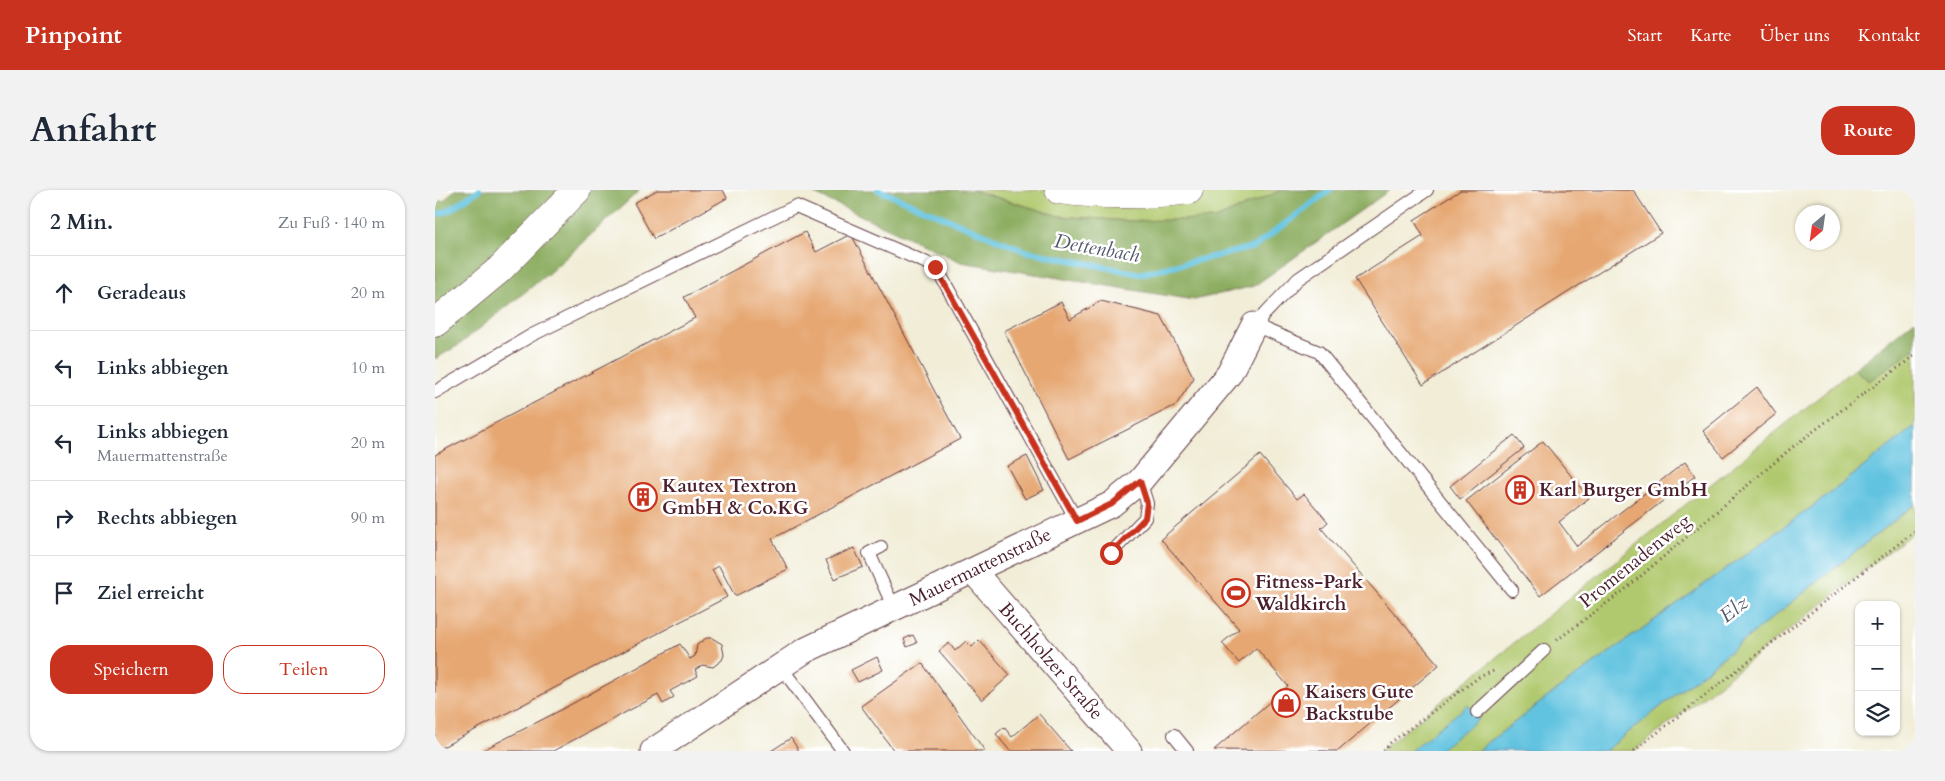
<!DOCTYPE html>
<html lang="de">
<meta charset="utf-8">
<style>
body{margin:0;font-family:Cardo,serif;background:#f2f2f3;color:#1f2937}
.controls{position:absolute;right:15px;bottom:15px;display:grid;overflow:hidden;border-radius:10px;box-shadow:0 1px 4px #0004}
.controls button{width:45px;height:45px;display:grid;place-items:center;padding:0;border:0;border-bottom:1px solid #e0e1e3;background:#fff;color:#1f2937;font:25px sans-serif}
.compass{position:absolute;left:1360px;top:15px;width:45px;height:45px;border-radius:50%;background:#fff;box-shadow:0 1px 4px #0004;rotate:209deg}
.stop{position:absolute;width:15px;height:15px;margin:-11px;border:4px solid #c8321e;border-radius:50%;background:#fff}
.stop.end{background:#c8321e;border-color:#fff;box-shadow:0 1px 5px #0008}
.list{margin:0;padding:0;list-style:none}
h2{display:flex;justify-content:space-between;align-items:center;height:65px;margin:0;padding:0 20px;font-size:21px}
h2 small{font-size:16px;font-weight:400;color:#747a83}
.list li{display:grid;grid-template-columns:32px 1fr auto;gap:15px;align-items:center;box-sizing:border-box;height:75px;padding:0 20px;border-top:1px solid #e0e1e3}
.list b{display:block;font-size:19px;white-space:nowrap}
.list p{margin:0;font-size:16px;white-space:nowrap;color:#747a83}
.list em{font-size:16px;font-style:normal;color:#747a83}
.actions{display:flex;gap:10px;padding:15px 20px}
.actions a{flex:1;padding:11px 0;border:1px solid #c8321e;border-radius:20px;text-align:center;font-size:18px;color:#c8321e}
.actions .main{background:#c8321e;color:#fff}
.icon{flex:none;width:28px;height:28px;fill:none;stroke:currentColor;stroke-width:2;stroke-linecap:round;stroke-linejoin:round}
.map{position:relative;flex:none;width:1480px;height:561px;overflow:hidden;border-radius:20px}
header{display:flex;align-items:center;gap:30px;box-sizing:border-box;height:70px;padding:0 25px;background:#c8321e;color:#fff}
header strong{font-size:24px}
nav{display:flex;gap:28px;margin-inline-start:auto;font-size:18px}
.intro{display:flex;align-items:center;justify-content:space-between;box-sizing:border-box;height:120px;padding:0 30px}
h1{margin:0;font-size:35px}
.button{padding:12px 22px;border-radius:20px;background:#c8321e;color:#fff;font-size:18px;font-weight:700}
main{display:flex;gap:30px;padding:0 30px}
aside{flex:1;background:#fff;border-radius:20px;box-shadow:0 1px 4px #0004}
.map>svg:first-child{display:block}
.green{fill:#b1c96e;stroke:#7e744c}
.forest{fill:#8cad61;stroke:#6b6646}
.water{fill:#62c3e0;stroke:#567186}
.lines{fill:none;stroke-linecap:round;stroke-linejoin:round}
.stream{stroke:#62c3e0;stroke-width:6}
.building{fill:#e6a772}
.lane-casing{stroke:#633e45;stroke-width:14}
.street-casing{stroke:#633e45;stroke-width:27}
.secondary-casing{stroke:#633e45;stroke-width:29}
.highway-casing{stroke:#633e45;stroke-width:29}
.path{stroke:#633e45;stroke-width:3;stroke-dasharray:1 4;stroke-linecap:butt}
.lane{stroke:#fff;stroke-width:12}
.street{stroke:#fff;stroke-width:25}
.secondary{stroke:#fff;stroke-width:28}
.highway{stroke:#fff;stroke-width:28}
.route{stroke:#c8321e;stroke-width:6}
.labels{text-anchor:middle;dominant-baseline:central;stroke-width:5;stroke-linejoin:round;paint-order:stroke}
.poi-label{font-size:19px;font-weight:bold;fill:#4a1f2b;stroke:#fff;text-anchor:start}
.street-label{font-size:19px;fill:#4a1f2b;stroke:#fff}
.water-label{font-size:20px;font-style:italic;fill:#52586a;stroke:#fff}
</style>
<header>
<strong>Pinpoint</strong>
<nav><a>Start</a><a>Karte</a><a>Über uns</a><a>Kontakt</a></nav>
</header>
<div class="intro"><h1>Anfahrt</h1><a class="button">Route</a></div>
<main>
<aside>
<h2>2 Min.<small>Zu Fuß · 140 m</small></h2>
<ul class="list">
<li><svg class="icon" aria-label="ahead" viewBox="0 0 24 24"><path d="M12 20V5M6 11l6-6 6 6"/></svg><div><b>Geradeaus</b></div><em>20 m</em></li>
<li><svg class="icon" aria-label="left" viewBox="0 0 24 24"><path d="M17 20v-9H6M10 6l-5 5 5 5"/></svg><div><b>Links abbiegen</b></div><em>10 m</em></li>
<li><svg class="icon" aria-label="left" viewBox="0 0 24 24"><path d="M17 20v-9H6M10 6l-5 5 5 5"/></svg><div><b>Links abbiegen</b><p>Mauermattenstraße</p></div><em>20 m</em></li>
<li><svg class="icon" aria-label="right" viewBox="0 0 24 24"><path d="M7 20v-9h11M14 6l5 5-5 5"/></svg><div><b>Rechts abbiegen</b></div><em>90 m</em></li>
<li><svg class="icon" aria-label="arrive" viewBox="0 0 24 24"><path d="M6 21V4h12l-3 4 3 4H6"/></svg><div><b>Ziel erreicht</b></div></li>
</ul>
<div class="actions"><a class="main">Speichern</a><a>Teilen</a></div>
</aside>
<div class="map">
<svg width="1480" height="561" viewBox="0 0 1480 561">
<rect width="100%" height="100%" fill="#fff"/>
<filter id="ink" filterUnits="userSpaceOnUse"><feTurbulence type="fractalNoise" baseFrequency=".02" numOctaves="2"/><feDisplacementMap in="SourceGraphic" scale="10" xChannelSelector="R" yChannelSelector="G"/><feConvolveMatrix kernelMatrix="1 2 1 2 8 2 1 2 1" color-interpolation-filters="sRGB"/></filter>
<filter id="wash" filterUnits="userSpaceOnUse"><feTurbulence type="fractalNoise" baseFrequency=".0096" numOctaves="4" result="noise"/><feDisplacementMap in="SourceGraphic" scale="20" xChannelSelector="R" yChannelSelector="G"/><feGaussianBlur stdDeviation="1.12" result="paint"/><feColorMatrix in="noise" values="0 0 0 0 0 0 0 0 0 0 0 0 0 0 0 0 0 1.4 0 .05"/><feComposite in="paint" operator="in"/></filter>
<g filter="url(#wash)">
<rect width="100%" height="100%" fill="#f1edd7"/>
<!-- green -->
<path class="green" d="M537,0H847L780,29L695,31L624,26Z
M1480,158V236L1388,309L1118,503L1042,561H945L1419,179L1434,191Z
M1480,314V341L1199,561H1170Z"/>
<!-- forest -->
<path class="forest" d="M19,0H205L115,82L24,155L0,169V11H9Z
M371,0H537L624,26L695,31L780,29L847,0H955L819,96L759,110L526,72Z
M1480,130V158L1434,191L1419,179Z"/>
<!-- water -->
<path class="water" d="M1480,236V314L1170,561H1042L1118,503L1388,309Z
M1033,515L1044,529L1003,561H977L976,560Z"/>
<g class="lines">
<!-- stream -->
<path class="stream" d="M443,0L590,61L705,84L819,57L895,0
M0,25L13,21L44,0"/>
</g>
<g id="blocks">
<!-- building -->
<path class="building" d="M222,0H288L292,8L219,49L199,13Z
M1026,0H1198L1226,43L988,195L920,89L988,46L979,30Z
M370,42L381,62L416,44L525,249L337,349L353,379L300,406L284,376L277,380L292,407L0,561V265L260,128L249,107Z
M666,111L726,126L759,188L741,215L634,269L569,141L626,112L635,129Z
M1322,197L1341,224L1288,267L1268,241Z
M1079,245L1089,258L1025,309L1015,296Z
M1108,251L1154,308L1124,332L1142,356L1250,272L1260,286L1105,406L1031,311Z
M825,265L862,309L869,304L893,332L886,338L1004,475L903,561L779,560L853,496L821,458L804,473L787,453L804,439L726,349Z
M592,266L609,300L590,309L572,276Z
M419,358L428,377L399,389L391,370Z
M478,445L482,453L472,457L469,449Z
M271,448H277L287,454L289,465L287,470L278,477L267,475L260,480L263,486L235,501L239,507L228,514L223,505L118,561H46L124,521L245,454L255,469L260,466L262,455Z
M544,450L575,485L547,510L504,461L514,453L520,461L531,451L537,457Z
M442,467L448,480L423,492L416,480Z
M487,473L550,561H459L426,516Z
M604,524L636,561H575L561,544L569,537L577,547Z
M356,548L364,561H336Z"/>
</g>
</g>
<g filter="url(#ink)">
<use href="#blocks" fill-opacity="0" stroke="#633e45" stroke-width="1"/>
<g class="lines">
<defs>
<path id="lane" d="M992,0L863,89L819,135L884,162L1077,400
M0,202L97,145L361,16L501,77L642,331
M446,357L434,363L459,418
M676,363L710,328L712,313L705,291
M346,477L408,561
M1042,522L1109,460
M739,545L752,561"/>
<path id="street" d="M538,381L694,561
M218,561L369,461L677,314L705,291L794,184L819,135"/>
<path id="secondary" d="M0,133L64,80L142,0"/>
<path id="highway" d="M624,0C669,6 709,6 754,0"/>
</defs>
<!-- lane casing -->
<use href="#lane" class="lane-casing"/>
<!-- street casing -->
<use href="#street" class="street-casing"/>
<!-- secondary casing -->
<use href="#secondary" class="secondary-casing"/>
<!-- highway casing -->
<use href="#highway" class="highway-casing"/>
<!-- path -->
<path class="path" d="M1122,450L1188,401L1360,255L1480,165
M949,561L955,553L1044,487L1061,480
M1199,561L1480,341"/>
<!-- lane -->
<use href="#lane" class="lane"/>
<!-- street -->
<use href="#street" class="street"/>
<!-- secondary -->
<use href="#secondary" class="secondary"/>
<!-- highway -->
<use href="#highway" class="highway"/>
</g>
</g>
<g class="lines" filter="url(#ink)">
<!-- route -->
<path class="route" d="M500,77L642,331L677,314L705,291L712,313L710,328L676,363"/>
</g>
<!-- icons -->
<defs>
<symbol id="building-ring" viewBox="-11 -11 22 22"><circle r="9.5" fill="#fff" stroke="#c8321e" stroke-width="1.5"/><path d="M-4-6H4V6H1V3H-1V6H-4ZM-2.5-4.3h1.7v1.8h-1.7ZM.8-4.3h1.7v1.8H.8ZM-2.5-1h1.7V.8h-1.7ZM.8-1h1.7V.8H.8Z" fill="#c8321e"/></symbol>
<symbol id="stadium-ring" viewBox="-11 -11 22 22"><circle r="9.5" fill="#fff" stroke="#c8321e" stroke-width="1.5"/><path d="M0-5a6.5 5 0 1 0 0 10a6.5 5 0 1 0 0-10ZM-3.5-1.8h7v3.6h-7Z" fill="#c8321e"/></symbol>
<symbol id="shop-ring" viewBox="-11 -11 22 22"><circle r="9.5" fill="#fff" stroke="#c8321e" stroke-width="1.5"/><path d="M-5-2.5h2.3a2.7 3.5 0 0 1 5.4 0H5L5.5 6h-11ZM-1.5-2.5h3a1.5 2.3 0 0 0-3 0Z" fill="#c8321e"/></symbol>
</defs>
<g fill-rule="evenodd">
<use href="#building-ring" x="1069" y="284" width="32" height="32"/>
<use href="#building-ring" x="192" y="291" width="32" height="32"/>
<use href="#stadium-ring" x="785" y="387" width="32" height="32"/>
<use href="#shop-ring" x="835" y="497" width="32" height="32"/>
</g>
<g class="labels">
<!-- poi labels -->
<g class="poi-label">
<text x="227" y="296">Kautex Textron<tspan x="227" dy="22">GmbH &amp; Co.KG</tspan></text>
<text x="1104" y="300">Karl Burger GmbH</text>
<text x="820" y="392">Fitness-Park<tspan x="820" dy="22">Waldkirch</tspan></text>
<text x="870" y="502">Kaisers Gute<tspan x="870" dy="22">Backstube</tspan></text>
</g>
<!-- street labels -->
<g class="street-label">
<text transform="translate(1200 371) rotate(-39)">Promenadenweg</text>
<text transform="translate(545 377) rotate(-26)">Mauermattenstraße</text>
<text transform="translate(616 471) rotate(49)">Buchholzer Straße</text>
</g>
<!-- water labels -->
<g class="water-label">
<text transform="translate(662 58) rotate(10)">Dettenbach</text>
<text transform="translate(1299 419) rotate(-38)">Elz</text>
</g>
</g>
</svg>
<div class="controls">
<button>+</button>
<button>−</button>
<button><svg class="icon" aria-label="layers" viewBox="0 0 24 24"><path d="M12 4l9 5-9 5-9-5zM3 14l9 5 9-5"/></svg></button>
</div>
<svg class="compass" viewBox="-18 -18 36 36"><path d="M0-13l5 13h-10z" fill="#e53935"/><path d="M0 13l5-13h-10z" fill="#747a83"/></svg>
<div class="stop" style="left:676px;top:363px"></div>
<div class="stop end" style="left:500px;top:77px"></div>
</div>
</main>
